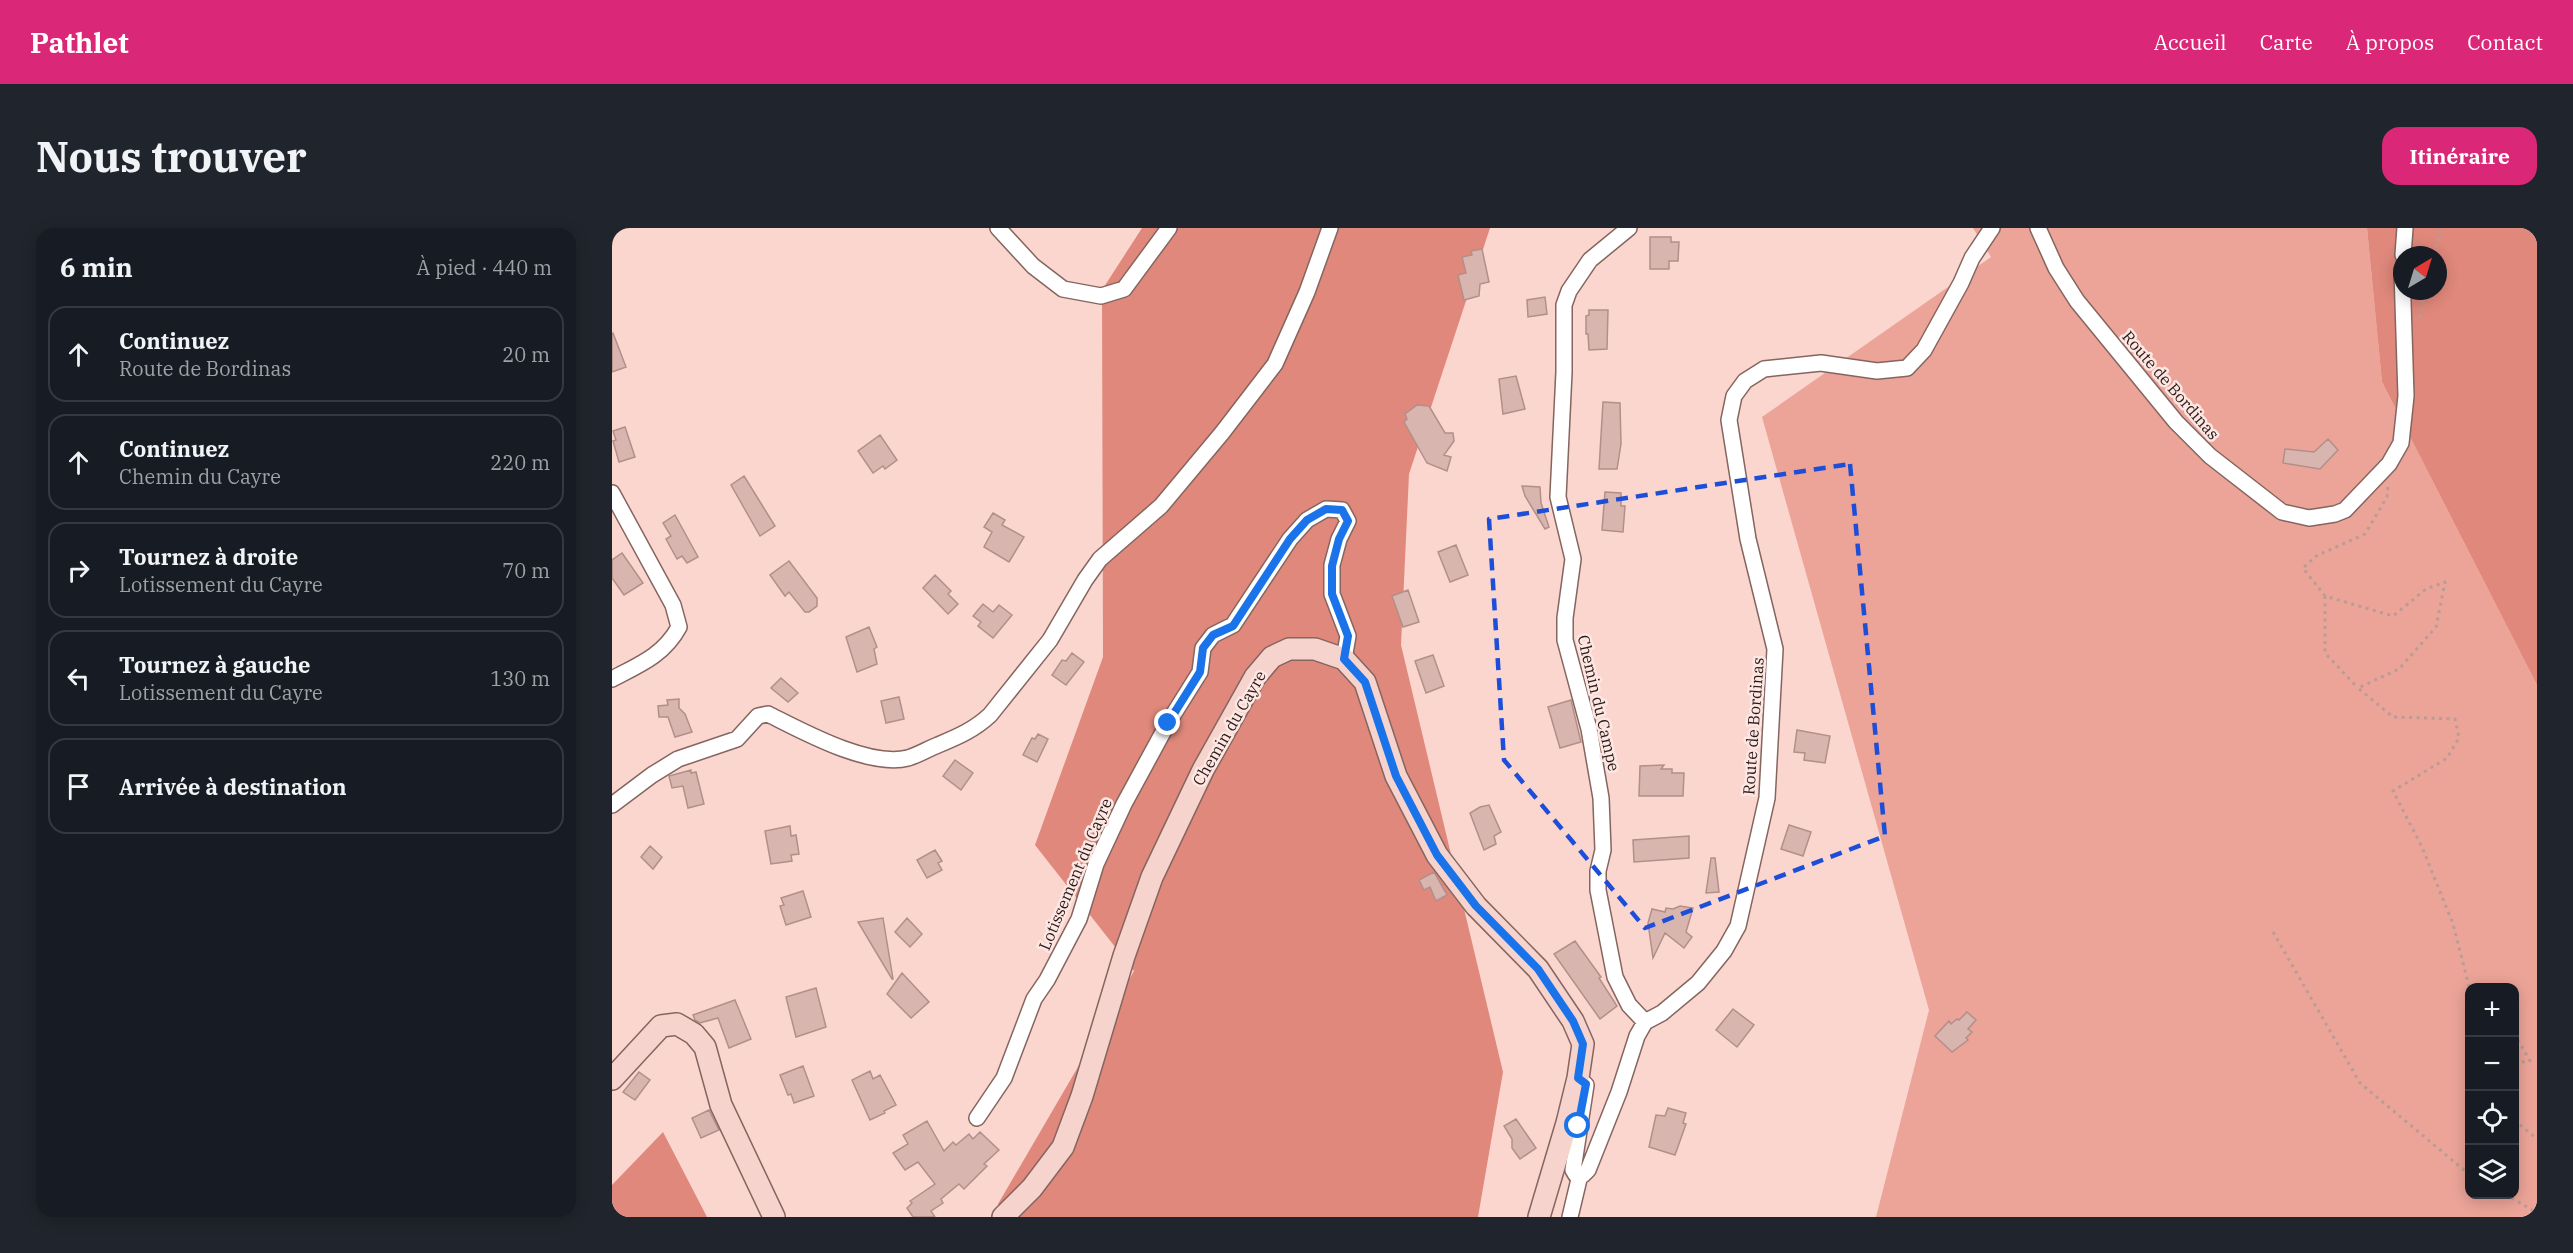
<!DOCTYPE html>
<html lang="fr">
<meta charset="utf-8">
<style>
body{margin:0;font-family:"IBM Plex Serif",serif;background:#20242c;color:#f1f3f6}
.controls{position:absolute;right:18px;bottom:18px;display:grid;overflow:hidden;border-radius:12px;box-shadow:0 3px 15px #0003}
.controls button{width:54px;height:54px;display:grid;place-items:center;padding:0;border:0;border-bottom:2px solid #363941;background:#171b24;color:#f1f3f6;font:30px sans-serif}
.compass{position:absolute;left:1781px;top:18px;width:54px;height:54px;border-radius:50%;background:#171b24;box-shadow:0 3px 15px #0003;rotate:38deg}
.stop{position:absolute;width:18px;height:18px;margin:-14px;border:4px solid #1a73e8;border-radius:50%;background:#fff}
.stop.end{background:#1a73e8;border-color:#fff;box-shadow:0 2px 6px #0008}
.list{margin:0;padding:0;list-style:none}
h2{display:flex;justify-content:space-between;align-items:center;height:78px;margin:0;padding:0 24px;font-size:26px}
h2 small{font-size:20px;font-weight:400;color:#9ea1a6}
.list li{display:grid;grid-template-columns:39px 1fr auto;gap:18px;align-items:center;box-sizing:border-box;height:96px;margin:0 12px 12px;padding:0 12px;border:2px solid #363941;border-radius:18px}
.list b{display:block;font-size:22px;white-space:nowrap}
.list p{margin:0;font-size:20px;white-space:nowrap;color:#9ea1a6}
.list em{font-size:20px;font-style:normal;color:#9ea1a6}
.icon{flex:none;width:33px;height:33px;fill:none;stroke:currentColor;stroke-width:2;stroke-linecap:round;stroke-linejoin:round}
.map{position:relative;flex:none;width:1925px;height:989px;overflow:hidden;border-radius:18px}
header{display:flex;align-items:center;gap:36px;box-sizing:border-box;height:84px;padding:0 30px;background:#db2777;color:#fff}
header strong{font-size:28px}
nav{display:flex;gap:33px;margin-inline-start:auto;font-size:21px}
.intro{display:flex;align-items:center;justify-content:space-between;box-sizing:border-box;height:144px;padding:0 36px}
h1{margin:0;font-size:42px}
.button{padding:15px 27px;border-radius:18px;background:#db2777;color:#fff;font-size:21px;font-weight:700}
main{display:flex;gap:36px;padding:0 36px}
aside{flex:1;background:#171b24;border-radius:18px;box-shadow:0 3px 15px #0003}
.map>svg:first-child{display:block}
.green{fill:#eca498;fill-rule:evenodd}
.forest{fill:#df887b;fill-rule:evenodd}
.building{fill:#d9b5af;stroke:#b28f89;stroke-width:1.5}
.lines{fill:none;stroke-linecap:round;stroke-linejoin:round}
.street-casing{stroke:#85655f;stroke-width:18}
.secondary-casing{stroke:#85655f;stroke-width:24}
.path{stroke:#b99c96;stroke-width:3;stroke-dasharray:3 4.5;stroke-linecap:butt}
.street{stroke:#fff;stroke-width:15}
.secondary{stroke:#f7d3ce;stroke-width:21}
.route{stroke:#1a73e8;stroke-width:8}
.marked{fill:none;stroke:#1d4ed8;stroke-width:4.5;stroke-dasharray:12 8;stroke-linejoin:round}
.labels{text-anchor:middle;dominant-baseline:central;stroke-width:5;stroke-linejoin:round;paint-order:stroke}
.street-label{font-size:16px;fill:#271a18;stroke:#fee7e3}
</style>
<header>
<strong>Pathlet</strong>
<nav><a>Accueil</a><a>Carte</a><a>À propos</a><a>Contact</a></nav>
</header>
<div class="intro"><h1>Nous trouver</h1><a class="button">Itinéraire</a></div>
<main>
<aside>
<h2>6 min<small>À pied · 440 m</small></h2>
<ul class="list">
<li><svg class="icon" aria-label="ahead" viewBox="0 0 24 24"><path d="M12 20V5M6 11l6-6 6 6"/></svg><div><b>Continuez</b><p>Route de Bordinas</p></div><em>20 m</em></li>
<li><svg class="icon" aria-label="ahead" viewBox="0 0 24 24"><path d="M12 20V5M6 11l6-6 6 6"/></svg><div><b>Continuez</b><p>Chemin du Cayre</p></div><em>220 m</em></li>
<li><svg class="icon" aria-label="right" viewBox="0 0 24 24"><path d="M7 20v-9h11M14 6l5 5-5 5"/></svg><div><b>Tournez à droite</b><p>Lotissement du Cayre</p></div><em>70 m</em></li>
<li><svg class="icon" aria-label="left" viewBox="0 0 24 24"><path d="M17 20v-9H6M10 6l-5 5 5 5"/></svg><div><b>Tournez à gauche</b><p>Lotissement du Cayre</p></div><em>130 m</em></li>
<li><svg class="icon" aria-label="arrive" viewBox="0 0 24 24"><path d="M6 21V4h12l-3 4 3 4H6"/></svg><div><b>Arrivée à destination</b></div></li>
</ul>
</aside>
<div class="map">
<svg width="1925" height="989" viewBox="0 0 1925 989">
<rect width="100%" height="100%" fill="#fbd6cf"/>
<!-- green -->
<path class="green" d="M1361,0H1755L1770,154L1925,457V989H1264L1317,782L1150,189L1379,29ZM1858,760H1902V966H1858Z"/>
<!-- forest -->
<path class="forest" d="M530,0H878L797,246L789,417L891,844L866,989H390L386,976L522,743L423,617L491,429L490,62Z
M1755,0H1925V457L1770,154ZM1790,27H1826V63H1790Z
M51,904L95,989H0V957Z"/>
<!-- building -->
<path class="building" d="M1038,9H1059V14H1067L1066,33H1057V41H1038Z
M870,21L877,54L868,56L867,68L852,72L846,47L854,45L850,29L860,27L859,23Z
M933,69L935,86L916,89L915,72Z
M977,82H996L995,121L977,122L976,106H974V88L977,87Z
M1,105L14,139L0,144V106Z
M904,148L913,181L891,186L887,151Z
M991,174L1008,175L1009,216L1005,241H987Z
M805,177L817,178L833,205H841L842,213L832,227L839,229L835,243L815,235L792,194L795,191L793,186Z
M13,199L23,229L7,234L1,213L4,212L1,203Z
M268,207L285,232L273,241L271,238L261,245L246,223Z
M1716,211L1726,222L1708,241L1671,235L1673,221L1702,224Z
M132,248L163,298L148,308L119,257Z
M910,258L928,259L929,275L937,299L933,301L913,268Z
M993,264L1009,265V278H1013L1011,304L990,302Z
M381,285L393,292L390,297L412,309L397,334L372,319L380,304L372,299Z
M63,287L86,329L75,335L70,328L65,331L54,311L59,308L51,295Z
M844,317L856,347L838,354L826,324Z
M10,325L31,355L12,367L0,350V332Z
M177,333L205,370V378L197,384H193L177,364L173,368L158,347Z
M323,347L339,363L336,366L346,376L336,386L311,360Z
M796,362L807,394L791,399L780,368Z
M371,376L381,384L387,377L400,387L381,410L366,398L369,394L361,388Z
M257,399L265,419L262,421L265,436L245,444L234,409Z
M460,425L472,434L454,457L440,447L450,432L454,433Z
M821,427L832,458L814,465L803,433Z
M169,450L186,465L176,474L159,460Z
M287,469L292,491L274,495L269,473Z
M67,471V480L73,486L80,504L63,509L56,489H47L46,478L56,477L55,472Z
M959,472L969,514L948,520L936,479Z
M1185,502L1218,508L1213,535L1192,532L1193,525L1182,524Z
M426,506L436,511L425,534L411,527L420,510L423,511Z
M343,532L361,545L349,562L331,548Z
M1052,537L1049,541H1060V545H1072L1071,568H1027L1028,538Z
M79,542V545L84,544L92,576L76,580L71,558L60,560L57,548Z
M877,577L889,604L882,608L884,616L872,622L858,585L868,579Z
M1177,597L1199,604L1191,628L1169,621Z
M178,598L179,608L184,607L187,626L179,627L180,633L159,636L153,603Z
M1077,608V630L1022,634L1021,612Z
M38,618L50,629L41,641L29,629Z
M323,622L330,633L326,635L330,642L315,650L305,632Z
M1099,630H1103L1107,664L1094,665Z
M822,644L835,667L824,673L818,659L812,662L807,652Z
M191,663L199,689L174,697L168,678L172,677L169,670Z
M1068,678L1081,680L1074,704L1080,709L1072,720L1053,705L1041,730L1036,695L1040,681L1053,684L1054,680L1061,681Z
M271,690L281,751H280L246,694Z
M295,690L310,706L298,719L283,704Z
M963,713L989,749L987,750L1005,778L988,791L942,726Z
M290,745L317,774L299,790L275,766Z
M204,760L214,799L184,809L174,769Z
M123,772L139,811L117,820L106,790L88,795L83,792L81,787Z
M1121,781L1142,797L1125,819L1104,802Z
M1355,784L1364,792L1356,801L1360,804L1354,810L1356,812L1340,824L1323,808L1337,793L1339,796L1345,791L1347,792Z
M191,838L202,868L182,875L179,866L176,867L168,847Z
M258,843L261,851L268,847L284,877L272,883L273,885L258,892L240,852Z
M27,844L38,852L23,872L11,864Z
M1056,880L1074,885L1071,895L1074,896L1063,927L1037,919L1044,887L1053,888Z
M97,882L107,902L89,910L80,890Z
M904,891L924,920L908,931L900,920V911L892,898Z
M315,893L332,923L341,914L344,917L357,906L361,911L368,904L387,922L372,936L375,938L352,961L347,956L329,971L331,975L319,983L323,989H301L295,980L300,975L298,973L323,956L306,934L293,942L281,925L296,916L291,907Z"/>
<g class="lines">
<defs>
<path id="street" d="M386,0L421,38L451,61L489,68L512,61L557,0
M1017,0L978,32L957,63L952,77V144L946,269L961,331L953,390V412L977,501L989,570L991,622L986,643V662L1003,749L1017,777L1033,794
M1426,0L1444,40L1465,73L1564,194L1598,228L1670,284L1697,290L1723,286L1733,282L1777,236L1789,215L1794,168L1790,43
M1791,27L1793,0
M0,265L61,377L67,399C52,427 27,437 0,451
M0,577L40,547L66,531L125,511L146,488L156,486C190,503 257,540 296,530C306,527 316,521 326,517C345,509 362,502 378,487L438,412L473,352L488,331L549,278L610,205L663,136L695,64L718,0
M966,850L974,857L961,942L964,947H971L976,942L1007,864L1025,808L1033,794L1050,785L1086,755L1112,723L1126,698L1155,570L1163,421L1136,311L1117,192L1122,168L1133,153L1152,141L1209,135L1265,143L1295,140L1312,122L1349,55L1360,30L1380,0
M365,890L392,850L422,771L435,752L467,691L484,636L512,576L556,495L588,444L591,420L601,407L621,397L678,311L695,292L714,281L730,282L736,293L727,311L720,337V366L736,408L732,431
M958,989L968,947"/>
<path id="secondary" d="M0,851L49,798L65,796L82,806L93,819L109,877L162,989
M391,989L420,960L451,919L470,868L512,728L540,649L591,542L643,449L660,429L677,421H703L732,431L753,454L784,548L825,627L864,678L926,741L961,793L971,816L966,850L955,895L927,989"/>
</defs>
<!-- street casing -->
<use href="#street" class="street-casing"/>
<!-- secondary casing -->
<use href="#secondary" class="secondary-casing"/>
<!-- path -->
<path class="path" d="M1822,27L1829,0
M1807,90L1813,63
M1776,259L1775,269L1753,306L1704,328L1691,340L1713,368L1781,388L1814,361L1833,354L1824,399L1787,441L1746,460L1781,489L1843,491L1847,510L1835,530L1781,563L1810,619L1841,696L1858,762
M1713,368V425L1746,460
M1661,704L1748,855L1858,947
M1902,805L1918,833L1902,835
M1902,892L1925,911
M1893,966L1925,985"/>
<!-- street -->
<use href="#street" class="street"/>
<!-- secondary -->
<use href="#secondary" class="secondary"/>
</g>
<g class="lines">
<!-- route -->
<path class="route" d="M556,495L588,444L591,420L601,407L621,398L678,311L695,292L714,281L730,282L736,293L727,311L720,338V366L736,408L732,431L753,454L784,548L825,627L864,678L926,741L961,793L971,816L966,850L974,856L966,898"/>
</g>
<!-- marked area -->
<path class="marked" d="M1238,236L1273,608L1033,700L892,532L877,291Z"/>
<g class="labels">
<!-- street labels -->
<g class="street-label">
<text transform="translate(1559 157) rotate(49)">Route de Bordinas</text>
<text transform="translate(987 475) rotate(77)">Chemin du Campe</text>
<text transform="translate(1141 498) rotate(-86)">Route de Bordinas</text>
<text transform="translate(617 500) rotate(-60)">Chemin du Cayre</text>
<text transform="translate(463 646) rotate(-67)">Lotissement du Cayre</text>
</g>
</g>
</svg>
<div class="controls">
<button>+</button>
<button>−</button>
<button><svg class="icon" aria-label="locate" viewBox="0 0 24 24"><circle cx="12" cy="12" r="6"/><path d="M12 2v4M12 18v4M2 12h4M18 12h4"/></svg></button>
<button><svg class="icon" aria-label="layers" viewBox="0 0 24 24"><path d="M12 4l9 5-9 5-9-5zM3 14l9 5 9-5"/></svg></button>
</div>
<svg class="compass" viewBox="-18 -18 36 36"><path d="M0-13l5 13h-10z" fill="#e53935"/><path d="M0 13l5-13h-10z" fill="#9ea1a6"/></svg>
<div class="stop" style="left:966px;top:898px"></div>
<div class="stop end" style="left:556px;top:495px"></div>
</div>
</main>
